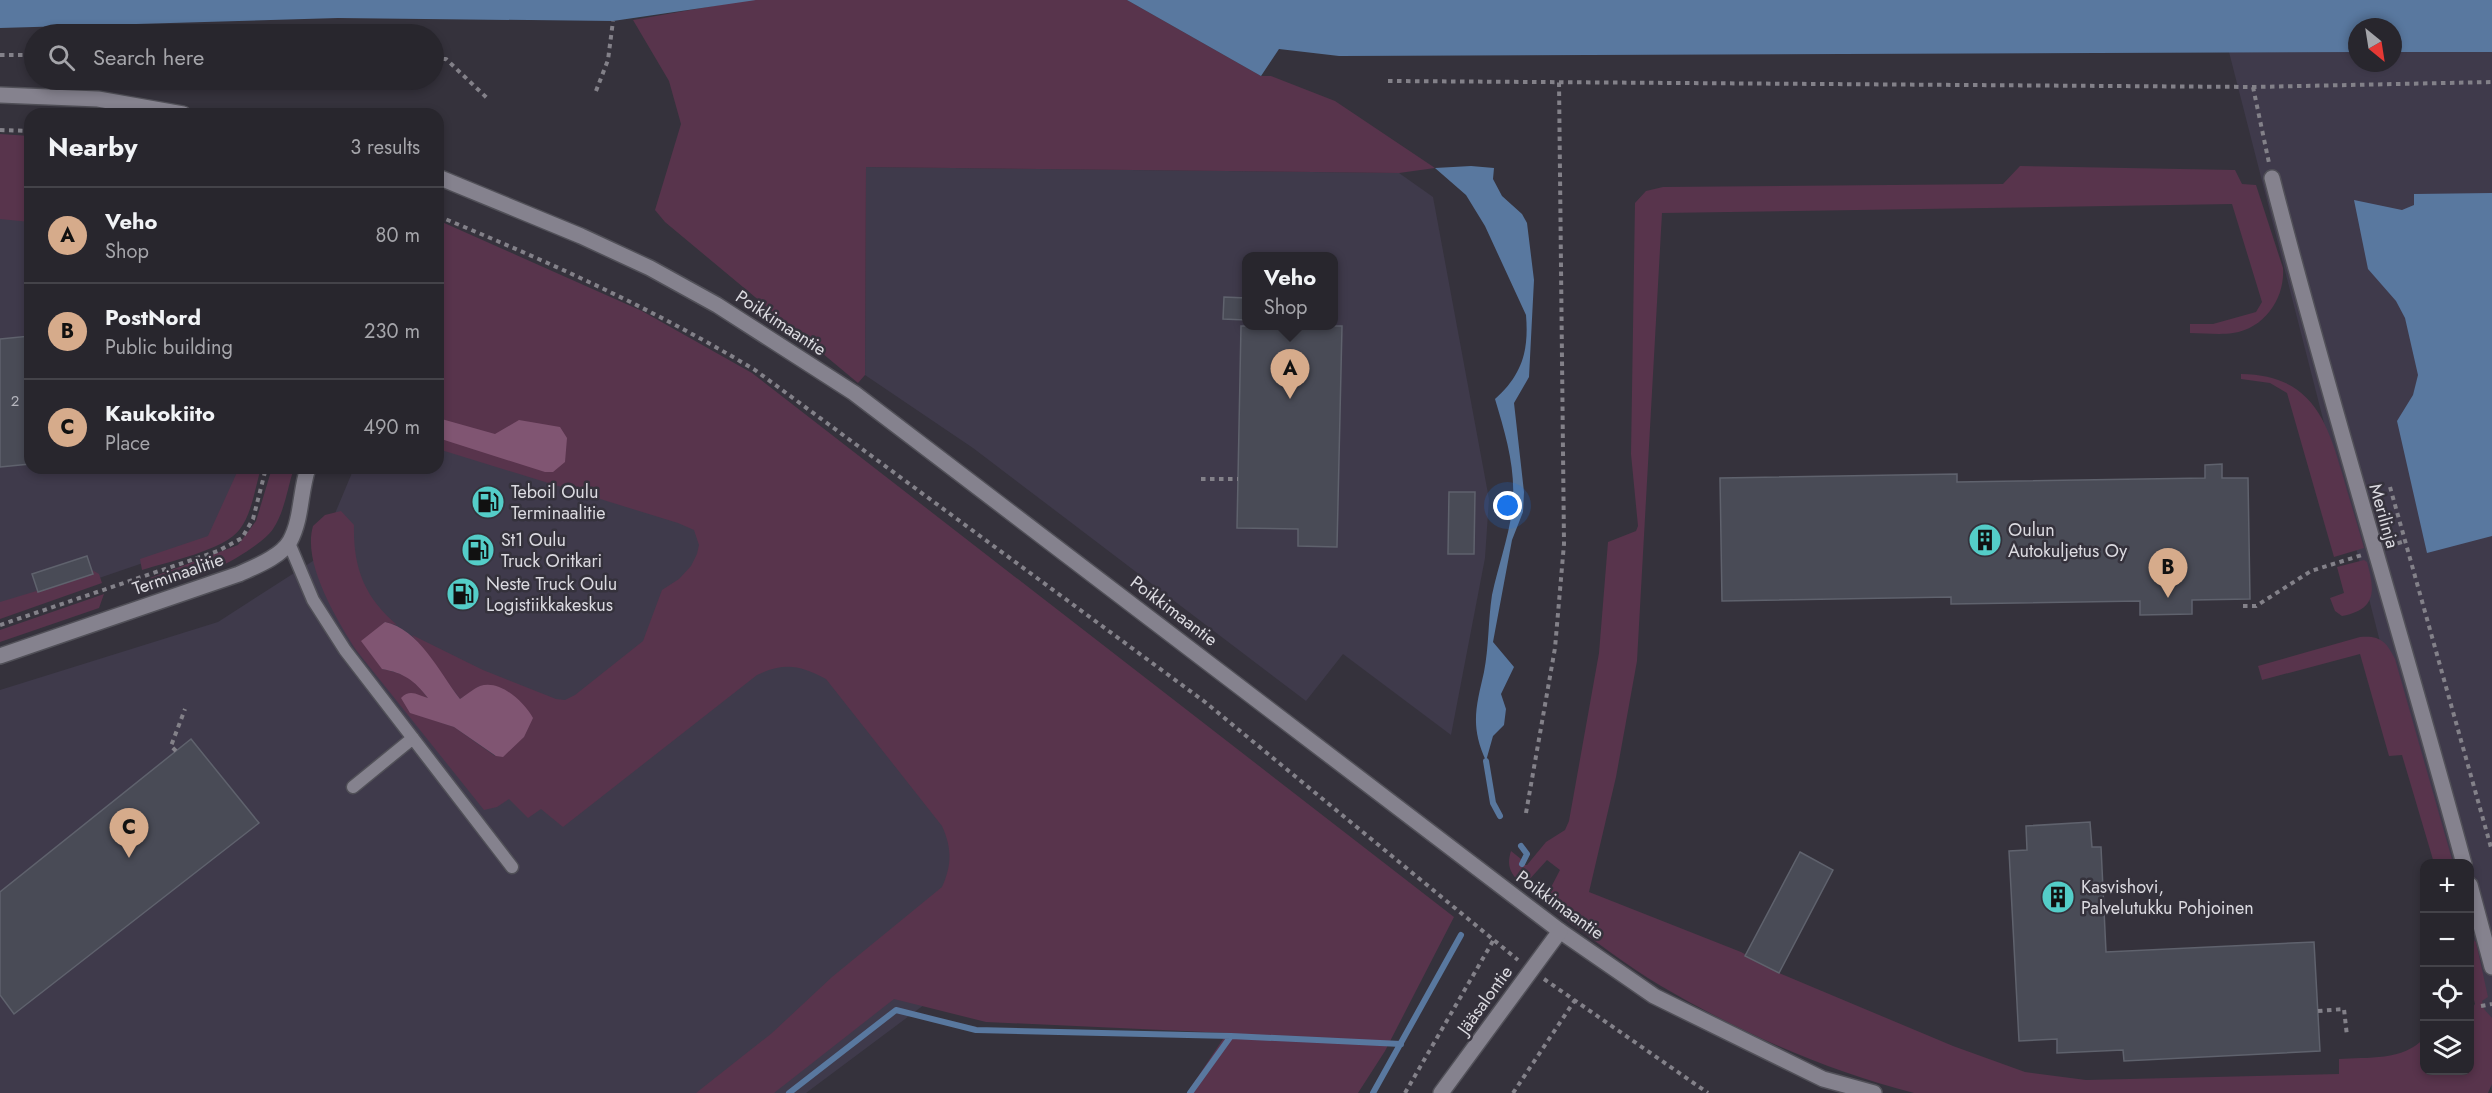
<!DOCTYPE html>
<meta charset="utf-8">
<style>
body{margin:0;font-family:Jost,sans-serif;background:#343239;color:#f1f3f6}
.controls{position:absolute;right:18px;bottom:18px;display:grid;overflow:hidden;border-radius:12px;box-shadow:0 3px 9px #0003}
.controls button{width:54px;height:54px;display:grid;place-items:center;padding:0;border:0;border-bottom:2px solid #444349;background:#28262d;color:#f1f3f6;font:30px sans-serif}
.compass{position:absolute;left:2348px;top:18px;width:54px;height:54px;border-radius:50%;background:#28262d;box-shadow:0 3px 9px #0003;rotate:150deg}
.you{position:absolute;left:1508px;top:506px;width:21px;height:21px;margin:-15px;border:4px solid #fff;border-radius:50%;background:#1a73e8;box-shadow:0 0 0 9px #1a73e833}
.badge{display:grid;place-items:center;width:39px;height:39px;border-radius:50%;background:#d6ab8b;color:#111;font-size:20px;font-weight:700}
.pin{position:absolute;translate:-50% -50px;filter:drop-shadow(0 2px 3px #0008)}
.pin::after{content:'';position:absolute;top:32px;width:21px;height:18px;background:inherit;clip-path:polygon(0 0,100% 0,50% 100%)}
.popup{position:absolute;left:1242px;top:252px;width:96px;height:78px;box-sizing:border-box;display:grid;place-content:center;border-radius:12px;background:#28262d;filter:drop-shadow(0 2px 4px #0005);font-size:20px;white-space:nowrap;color:#a5a5aa}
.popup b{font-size:22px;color:#f1f3f6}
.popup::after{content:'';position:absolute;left:50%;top:100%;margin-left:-12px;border:12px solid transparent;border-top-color:#28262d}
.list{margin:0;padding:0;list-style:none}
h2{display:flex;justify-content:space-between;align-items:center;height:78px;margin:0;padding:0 24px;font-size:26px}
h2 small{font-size:20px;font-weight:400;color:#a5a5aa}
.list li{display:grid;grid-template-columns:39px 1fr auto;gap:18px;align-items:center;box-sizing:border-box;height:96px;padding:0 24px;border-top:2px solid #444349}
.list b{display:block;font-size:22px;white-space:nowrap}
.list p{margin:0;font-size:20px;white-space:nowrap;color:#a5a5aa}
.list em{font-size:20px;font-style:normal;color:#a5a5aa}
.icon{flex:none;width:33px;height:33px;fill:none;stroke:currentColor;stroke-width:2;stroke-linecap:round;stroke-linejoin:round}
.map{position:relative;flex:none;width:2492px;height:1093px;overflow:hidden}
.search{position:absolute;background:#28262d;box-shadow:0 3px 9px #0003;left:24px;top:24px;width:420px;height:66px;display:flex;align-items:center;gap:15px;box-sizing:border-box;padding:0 21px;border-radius:33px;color:#a5a5aa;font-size:22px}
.panel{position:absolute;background:#28262d;box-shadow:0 3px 9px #0003;left:24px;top:108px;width:420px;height:366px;border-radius:18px}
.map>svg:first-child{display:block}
.built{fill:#3f3a4b;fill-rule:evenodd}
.green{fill:#58344c}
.forest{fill:#805572}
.water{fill:#59789f}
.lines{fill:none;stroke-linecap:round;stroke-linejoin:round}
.stream{stroke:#59789f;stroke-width:6}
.building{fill:#494b56;stroke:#5f626d;stroke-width:1.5}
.service-casing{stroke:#515058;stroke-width:15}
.minor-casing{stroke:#515058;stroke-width:18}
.tertiary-casing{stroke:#515058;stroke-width:18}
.secondary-casing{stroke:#515058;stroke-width:18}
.path{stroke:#838189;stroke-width:4;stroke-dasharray:4.5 4.5;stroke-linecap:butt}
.service{stroke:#85828e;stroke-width:12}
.minor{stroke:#85828e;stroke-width:15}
.tertiary{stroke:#85828e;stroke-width:15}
.secondary{stroke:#85828e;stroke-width:15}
.labels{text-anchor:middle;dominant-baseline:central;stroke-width:5;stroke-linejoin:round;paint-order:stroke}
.number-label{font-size:15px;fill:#b6b6be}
.street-label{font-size:18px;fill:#dbdae0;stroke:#35323c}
.poi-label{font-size:18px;fill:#dbdae0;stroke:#35323c;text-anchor:start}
</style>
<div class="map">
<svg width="2492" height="1093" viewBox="0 0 2492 1093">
<rect width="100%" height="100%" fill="#35323c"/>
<!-- built -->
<path class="built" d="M2229,52H2357V63H2393V52H2492V1093L2481,1008L2470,964V864L2441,863L2409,755Z
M866,167L1399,173L1433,197L1489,499L1485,558L1451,735L1343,654L1306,701L973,448L865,375ZM1246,256H1334V326H1246Z
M0,209L30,212V468H243L210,540L0,612Z
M438,280L1122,857L806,1093H0V690L218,622L316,559L354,468H438Z"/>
<!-- green -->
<path class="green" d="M747,0H1127L1261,76H1271L1335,101L1435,168L1399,173L866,167L865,375L858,383L665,222L655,210L681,124L669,81L633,20Z
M0,134L30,136V222L0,219Z
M2020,166L2235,170L2242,184L2256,185L2283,268C2285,298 2265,328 2233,333C2220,335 2204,333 2190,333V324H2213L2256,312L2262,302L2232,204L1662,213L1637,661L1616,777L1589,892L1741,952L1779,973L1953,1046L2025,1072L2086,1080L2339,1074V1059C2367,1057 2404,1061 2424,1038V1070H2470V1010L2475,1004L2470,984V937L2476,942L2488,997L2482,1001L2484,1009L2492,1018V1084L2488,1093H1914C1824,1070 1740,1032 1661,986C1626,965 1593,939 1559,915L1546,897L1560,870L1547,860L1528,881H1518C1509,871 1507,864 1511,851L1521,859L1523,865H1527L1546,842L1565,830L1569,821L1599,653L1608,542L1636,531L1638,526L1631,454L1635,203L1646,191L1663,187L2003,184Z
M442,222L642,311L752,373L1454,917L1385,1051L1358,1093H1187L1227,1033L986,1022L894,999L774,1093H696L772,1033L832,977L942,887C952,865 952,848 942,826L826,679C800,665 784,662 757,675L563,827L541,809L528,818L509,799L497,807L484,810L356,650C337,620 302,563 313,526L325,515L341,511L354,525C353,567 364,597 397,625L384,622L382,669C407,674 413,679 429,699L410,712L454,727L495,756L480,686L460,699L412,635L483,670L556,699L565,700L575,695L643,641L662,590L679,579L691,566L697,554L699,545L694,530L678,523L438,449V227Z
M2241,374C2309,375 2326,416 2342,473C2349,498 2357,523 2364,548L2334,557L2287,393L2270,383L2241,379Z
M239,468H261C255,488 252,513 240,529C225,550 167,562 142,570L140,559L208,536Z
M272,468H294C287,489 285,511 273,529C258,551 173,598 150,578L238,545L256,521Z
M2364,560L2367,562C2375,591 2377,609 2342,616L2335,611L2330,598L2344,593L2337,567Z
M92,570L99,574L102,583L0,619V602L93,574Z
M104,594L99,608L0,642V630Z
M2360,637C2380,635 2387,642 2395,659L2453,863H2434L2402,755L2389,756L2360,654L2262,680L2258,666Z"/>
<!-- forest -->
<path class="forest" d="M438,418L495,434L519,420L560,427L567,438L565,462L553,472H545L438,438Z
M385,622C419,629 439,672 460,699C466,695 473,689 480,686C500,679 524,702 533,718L524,737L503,757L496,756L454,727L410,713L401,698C411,688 418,696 428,698C414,680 404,673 382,669L361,641Z"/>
<!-- water -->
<path class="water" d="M0,0H756L613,21L338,18L0,28Z
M1127,0H2492V52H2393V27H2357V52L1339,56L1279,49L1261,76Z
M1471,166L1494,168L1493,179L1502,196L1522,214L1527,223L1534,280L1529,377L1514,403L1524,492L1523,512L1512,540L1493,642L1514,667L1501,694L1506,709L1504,725L1493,736L1486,761C1470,726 1476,707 1484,672C1489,647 1488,621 1492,595C1498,567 1508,539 1512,511C1517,471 1506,436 1495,399C1522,375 1529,351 1526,315L1485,226L1466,195L1435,168Z
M2492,193V536L2427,553L2397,421L2413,395L2418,375L2405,318L2396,301L2368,269L2354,200L2402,210L2414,205V194Z"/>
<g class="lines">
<!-- stream -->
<path class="stream" d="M1486,761L1493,803L1500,816
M1521,846L1527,854L1522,864
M789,1093L896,1010L976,1030L1231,1036
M1190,1093L1231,1036L1401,1044
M1373,1093L1461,935"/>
</g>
<!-- building -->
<path class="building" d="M1224,297L1246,298V320L1223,319Z
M1241,326H1342L1337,547L1298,546V529L1237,528Z
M30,336V464L0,467V339Z
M2222,464V478H2248L2250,599L2192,600V614L2140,615V601L1951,604V597L1722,601L1720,478L1957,474V482L2205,478V465Z
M1449,492H1475L1474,554H1448Z
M87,556L93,574L38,592L32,574Z
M191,739L259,823L14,1014L0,995V892Z
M2090,822L2092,847H2101L2106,952L2314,942L2320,1051L2124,1061L2123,1050L2057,1053V1039L2019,1041L2009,851L2027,850L2026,826Z
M1800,852L1833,870L1779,973L1745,956Z"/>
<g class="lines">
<defs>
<path id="service" d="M289,543L313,600L345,650L512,867
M353,787L413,738"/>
<path id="minor" d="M2272,178C2331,408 2402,634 2464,864
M0,656L239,574C254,567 281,557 290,541C302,519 300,491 308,468
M2470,885L2492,967"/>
<path id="tertiary" d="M1560,931L1654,996L1823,1079L1874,1093"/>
<path id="secondary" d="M0,95L98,99L183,114
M438,177L581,236L650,268L717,305L854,393L1560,931L1441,1093"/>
</defs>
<!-- service casing -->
<use href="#service" class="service-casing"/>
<!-- minor casing -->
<use href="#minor" class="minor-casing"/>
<!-- tertiary casing -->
<use href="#tertiary" class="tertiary-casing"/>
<!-- secondary casing -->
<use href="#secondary" class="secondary-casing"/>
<!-- path -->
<path class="path" d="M0,55H34
M434,59H446L488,99
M1388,81L2253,87L2492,82
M2253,87L2269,163
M596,91L608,60L613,21
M0,130L30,131
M438,216C549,262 652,308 755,370L1205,702L1518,960
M1201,479H1238
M2390,487L2492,851
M2389,546L2405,541
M2243,606H2256L2311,571L2362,555
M0,625L218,551L242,538L253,519L266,468
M176,751L171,746L185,709
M1526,813L1555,648L1564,544L1559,81
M1544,979L1708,1093
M2481,1006L2492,1004
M2318,1011L2344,1009L2347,1036
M1405,1093L1493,941
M1513,1093L1575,1000"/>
<!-- service -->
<use href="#service" class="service"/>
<!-- minor -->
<use href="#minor" class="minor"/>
<!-- tertiary -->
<use href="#tertiary" class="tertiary"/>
<!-- secondary -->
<use href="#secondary" class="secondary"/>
</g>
<!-- icons -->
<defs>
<symbol id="fuel-disc" viewBox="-11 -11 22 22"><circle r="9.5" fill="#54cdc8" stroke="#35323c"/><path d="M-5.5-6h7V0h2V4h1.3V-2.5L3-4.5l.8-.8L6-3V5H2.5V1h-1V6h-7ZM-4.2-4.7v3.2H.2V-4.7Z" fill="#111"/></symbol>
<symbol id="building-disc" viewBox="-11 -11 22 22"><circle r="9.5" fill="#54cdc8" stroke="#35323c"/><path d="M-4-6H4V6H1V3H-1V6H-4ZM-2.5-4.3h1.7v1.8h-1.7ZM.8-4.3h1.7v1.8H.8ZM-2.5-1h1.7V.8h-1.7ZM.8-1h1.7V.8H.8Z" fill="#111"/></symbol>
</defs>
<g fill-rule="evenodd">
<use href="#fuel-disc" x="469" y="483" width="38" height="38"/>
<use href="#building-disc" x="1966" y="521" width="38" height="38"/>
<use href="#fuel-disc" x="459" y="531" width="38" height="38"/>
<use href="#fuel-disc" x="444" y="575" width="38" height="38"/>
<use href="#building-disc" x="2039" y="878" width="38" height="38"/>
</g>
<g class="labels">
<!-- number labels -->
<g class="number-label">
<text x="15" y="401">2</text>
</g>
<!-- street labels -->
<g class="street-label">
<text transform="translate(781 323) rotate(33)">Poikkimaantie</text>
<text transform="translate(2384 516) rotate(74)">Merilinja</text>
<text transform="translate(178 574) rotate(-19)">Terminaalitie</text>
<text transform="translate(1174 611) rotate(37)">Poikkimaantie</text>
<text transform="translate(1560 905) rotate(36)">Poikkimaantie</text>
<text transform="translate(1485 1000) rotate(-54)">Jääsalontie</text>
</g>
<!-- poi labels -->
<g class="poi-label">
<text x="511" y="492">Teboil Oulu<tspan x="511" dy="21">Terminaalitie</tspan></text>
<text x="2008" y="530">Oulun<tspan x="2008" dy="21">Autokuljetus Oy</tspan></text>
<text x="501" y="540">St1 Oulu<tspan x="501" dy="21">Truck Oritkari</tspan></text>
<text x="486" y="584">Neste Truck Oulu<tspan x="486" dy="21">Logistiikkakeskus</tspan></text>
<text x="2081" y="887">Kasvishovi,<tspan x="2081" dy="21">Palvelutukku Pohjoinen</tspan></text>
</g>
</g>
</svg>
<div class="controls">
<button>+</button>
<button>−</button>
<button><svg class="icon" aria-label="locate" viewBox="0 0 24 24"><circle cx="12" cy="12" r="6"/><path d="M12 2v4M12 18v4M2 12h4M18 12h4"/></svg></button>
<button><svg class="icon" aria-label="layers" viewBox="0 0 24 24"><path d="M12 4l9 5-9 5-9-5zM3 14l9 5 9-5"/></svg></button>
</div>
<svg class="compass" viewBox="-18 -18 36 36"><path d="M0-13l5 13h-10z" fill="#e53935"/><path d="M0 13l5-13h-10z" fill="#a5a5aa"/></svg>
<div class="you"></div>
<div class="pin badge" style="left:1290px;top:399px">A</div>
<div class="popup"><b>Veho</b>Shop</div>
<div class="pin badge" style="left:2168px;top:598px">B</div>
<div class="pin badge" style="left:129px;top:858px">C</div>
<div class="search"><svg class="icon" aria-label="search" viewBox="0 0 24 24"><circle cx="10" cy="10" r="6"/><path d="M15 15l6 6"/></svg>Search here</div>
<section class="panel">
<h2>Nearby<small>3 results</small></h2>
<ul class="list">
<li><span class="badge">A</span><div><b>Veho</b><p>Shop</p></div><em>80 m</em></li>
<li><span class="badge">B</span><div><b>PostNord</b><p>Public building</p></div><em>230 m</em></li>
<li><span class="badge">C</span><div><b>Kaukokiito</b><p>Place</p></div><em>490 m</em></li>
</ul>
</section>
</div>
